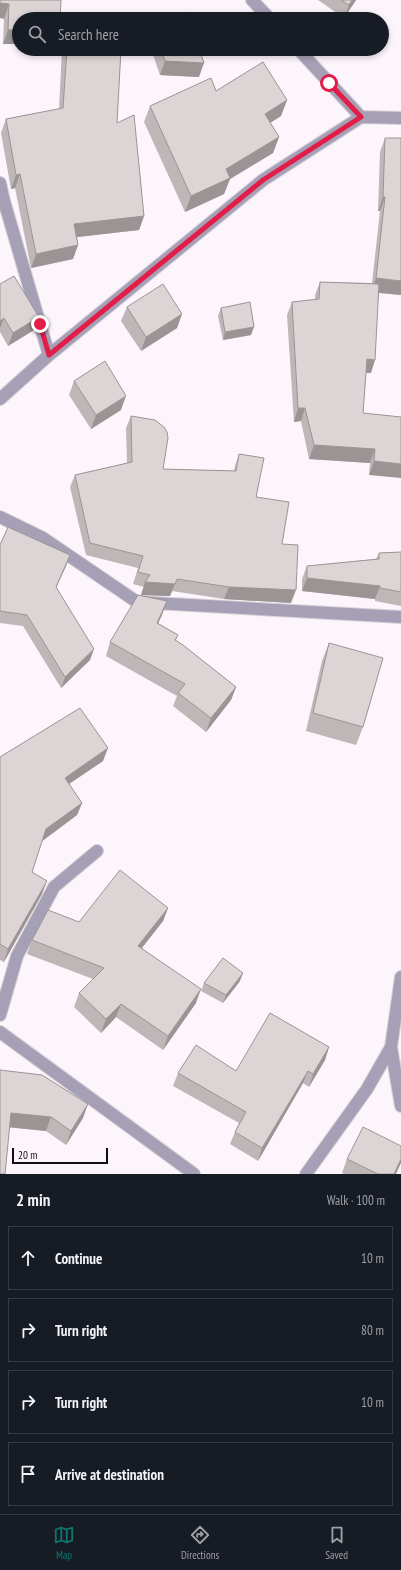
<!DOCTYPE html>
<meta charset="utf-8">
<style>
body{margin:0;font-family:"PT Sans Narrow",sans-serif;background:#242831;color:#f1f3f6}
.scale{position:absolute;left:12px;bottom:10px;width:96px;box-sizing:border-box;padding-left:4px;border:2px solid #120f11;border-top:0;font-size:11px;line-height:14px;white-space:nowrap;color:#120f11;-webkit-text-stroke:3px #fcf5fb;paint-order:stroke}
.stop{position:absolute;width:12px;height:12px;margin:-9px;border:3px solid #e11d48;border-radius:50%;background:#fff}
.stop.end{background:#e11d48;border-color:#fff;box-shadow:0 1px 4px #0008}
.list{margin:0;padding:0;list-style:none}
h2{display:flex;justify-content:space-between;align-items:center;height:52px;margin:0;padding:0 16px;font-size:17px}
h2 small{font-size:13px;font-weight:400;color:#9ea1a6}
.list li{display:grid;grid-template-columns:26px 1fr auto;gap:12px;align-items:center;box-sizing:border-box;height:64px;margin:0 8px 8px;padding:0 8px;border:1px solid #363941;border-radius:0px}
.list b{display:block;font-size:15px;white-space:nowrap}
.list em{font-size:13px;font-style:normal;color:#9ea1a6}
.icon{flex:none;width:22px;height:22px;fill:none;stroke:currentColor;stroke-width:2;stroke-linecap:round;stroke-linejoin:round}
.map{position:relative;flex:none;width:401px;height:1174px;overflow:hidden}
.search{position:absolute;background:#171b24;box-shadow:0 2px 6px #0003;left:12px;right:12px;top:12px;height:44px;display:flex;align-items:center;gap:10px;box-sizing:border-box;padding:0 14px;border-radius:22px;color:#9ea1a6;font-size:15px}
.sheet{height:340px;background:#171b24}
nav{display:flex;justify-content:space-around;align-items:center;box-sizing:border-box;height:56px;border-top:1px solid #363941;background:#171b24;font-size:11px;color:#9ea1a6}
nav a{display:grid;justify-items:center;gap:2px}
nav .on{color:#0f766e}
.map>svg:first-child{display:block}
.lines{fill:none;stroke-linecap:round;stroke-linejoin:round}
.street-casing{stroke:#d7d0d6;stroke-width:14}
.street{stroke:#a6a0b7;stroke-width:12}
.wall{fill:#beb6b7}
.shaded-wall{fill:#9b9495}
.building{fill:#ddd4d5;stroke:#9b9495}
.route{stroke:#e11d48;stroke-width:5}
</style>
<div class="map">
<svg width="401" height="1174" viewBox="0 0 401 1174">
<rect width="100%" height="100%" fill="#fcf5fb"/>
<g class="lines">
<defs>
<path id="street" d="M252,0L270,19
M298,49L361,117
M0,183L4,201L49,355
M0,399L49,355L263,180L361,117L401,118
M0,517L43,538L137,602L401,617
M401,977L391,1047L401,1106
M0,1015L17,956L54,887L97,851
M0,1032L194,1174
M306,1174L367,1089L391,1047"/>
</defs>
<!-- street casing -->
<use href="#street" class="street-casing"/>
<!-- street -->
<use href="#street" class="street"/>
</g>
<!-- wall -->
<path class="wall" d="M0,0H61L19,19V44H3L4,19Z
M318,0H356L344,18Z
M62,49H121L117,123L144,216L139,230L77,237L78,245L73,259L31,268L15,188L11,189L1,133L6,119L59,109Z
M151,49H199V77L160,75Z
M216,91L287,100L281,116L270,123L279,137L273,153L230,179L224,194L185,212L144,122L150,106Z
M385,138H401V295L379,293L371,373H366L363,413L401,417L369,475L370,463L309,459L301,421L294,422L287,315L292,302L315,300V295L320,282L372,283L380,211H378L380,152Z
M0,284L39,317L34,330L8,346L0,332Z
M127,307L182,314L177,328L141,351L121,321Z
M221,308L251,335L223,340L218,316Z
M74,381L121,410L91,429L69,395Z
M131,416L163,469L234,471L235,466L239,454L256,497L282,544L291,603L224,599L172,591L170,596L141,595L144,587L133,584L138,568L86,555L70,487L75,475L127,463L126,428Z
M0,545L66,566L56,587L90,660L61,688L23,626L0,623Z
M401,552V606L375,601V599L302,591V579L307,566L376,559L379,553Z
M162,615L158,623L178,635L176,640L236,687L231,700L206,732L173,706L177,696L106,656L110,642Z
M329,643L363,727L356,745L306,731L322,661Z
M0,757L103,761L69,784L82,803L77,815L42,841L32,872L42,894L4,962L0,960Z
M168,908L163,921L142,948L196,1003L163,1050L116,1017L101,1033L74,1007L79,993L93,979L27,954L32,940L79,922Z
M240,981L223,1003L201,991L204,983Z
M329,1047L325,1060L309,1087L303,1083L258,1161L230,1144L235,1132L239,1123L173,1086L178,1073L236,1071Z
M0,1070L83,1118L66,1145L46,1131L9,1127Z
M347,1159L396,1174H344L342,1173Z"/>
<!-- shaded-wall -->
<path class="shaded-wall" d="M352,0H356L344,18L349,5Z
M0,3L9,4L4,19L0,18Z
M8,30H19V44H3Z
M165,61L204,63L199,77L160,75Z
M287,100L281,116L259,130L265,114Z
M279,137L273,153L230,179L224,194L185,212L191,196L226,169Z
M20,174L15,188L11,189L16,175Z
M383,197H385L380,211H378Z
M144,216L139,230L69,238L74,224Z
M78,245L73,259L31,268L36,254Z
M376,278L401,281V295L371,292Z
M182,314L177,328L141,351L146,337Z
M39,317L34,330L8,346L13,333Z
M4,318L0,328V321Z
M254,327L251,335L223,340L225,332Z
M367,359L375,360L371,373H362Z
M126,396L121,410L91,429L96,415Z
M298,408H305L301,421L294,422Z
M314,445L375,449L370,463L309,459Z
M374,461L401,464V478L369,475Z
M70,555L66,566L52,597L56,587Z
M307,578L380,586L375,599L302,591Z
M177,579L170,596L141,595L145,582Z
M229,587L296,590L291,603L224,599Z
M167,601L162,615L152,636L157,623Z
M94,649L90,660L61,688L65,677Z
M236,687L231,700L206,732L211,718Z
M108,748L103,761L60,790L65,778Z
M82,803L77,815L41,842L46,829Z
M47,881L42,894L4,962L8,949Z
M168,908L163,921L133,959L138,946Z
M243,973L240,981L223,1003L226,995Z
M201,989L196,1003L163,1050L168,1036Z
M121,1004L116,1017L101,1033L106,1019Z
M329,1047L325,1060L309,1087L313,1074Z
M308,1071L303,1083L258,1161L262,1148Z
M88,1104L83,1118L66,1145L71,1131Z
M11,1113L51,1117L46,1131L6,1127Z
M401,1159V1163L396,1174H394Z"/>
<!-- building -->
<path class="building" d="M0,0H61L60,19H19V30H8L9,4L0,3Z
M341,0H352L349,5Z
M186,12L189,19H167Z
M67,49H121L117,123L134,115L144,216L74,224L78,245L36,254L20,174L16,175L6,119L63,108Z
M161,49H199L204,63L165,61Z
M263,62L287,100L265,114L279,137L226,169L230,178L191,196L150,106L211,78L216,91Z
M385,138H401V281L376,278L385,197H383Z
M14,276L39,317L13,333L4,318L0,321V284Z
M320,282L379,284L375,360L367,359L363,413L401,417V464L374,461L375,449L314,445L305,408H298L292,302L319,299Z
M163,284L182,314L146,337L127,307Z
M250,302L254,327L225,332L221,308Z
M105,361L126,396L96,415L74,381Z
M131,416L155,420L164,427L167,432L168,438L163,469L236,471L239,454L264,458L256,497L289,502L282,544L298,545L296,590L229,587L177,579L175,584L145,582L150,575L138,572L143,556L90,543L75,475L132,462Z
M8,527L70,555L56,587L94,649L65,677L27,615L0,611V545Z
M401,552V592L380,588V586L307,578V566L379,559V553Z
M138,595L167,601L157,623L178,635L175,640L183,645L236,687L211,718L178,693L185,684L110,642Z
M329,643L383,658L363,727L313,713Z
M80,708L108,748L65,778L82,803L46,829L32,872L47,881L8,949L0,944V757Z
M120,870L168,908L138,946L201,989L168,1036L121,1004L106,1019L79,993L104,968L32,940L48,910L79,922Z
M223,958L243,973L226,995L204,983Z
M270,1013L329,1047L313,1074L308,1071L262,1148L235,1132L246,1112L178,1073L196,1045L236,1071Z
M0,1070L42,1075L88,1104L71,1131L51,1117L11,1113L5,1174H0Z
M363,1127L401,1146V1159L394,1174H378L347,1159Z"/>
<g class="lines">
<!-- route -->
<path class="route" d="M40,324L49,355L263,180L361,117L329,83"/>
</g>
</svg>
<div class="scale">20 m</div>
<div class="stop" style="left:329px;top:83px"></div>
<div class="stop end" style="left:40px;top:324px"></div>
<div class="search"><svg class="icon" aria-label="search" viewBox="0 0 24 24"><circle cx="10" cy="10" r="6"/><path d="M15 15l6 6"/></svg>Search here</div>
</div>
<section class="sheet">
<h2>2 min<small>Walk · 100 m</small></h2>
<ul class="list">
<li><svg class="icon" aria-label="ahead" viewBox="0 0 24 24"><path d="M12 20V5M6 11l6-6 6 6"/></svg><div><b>Continue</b></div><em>10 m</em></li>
<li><svg class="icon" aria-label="right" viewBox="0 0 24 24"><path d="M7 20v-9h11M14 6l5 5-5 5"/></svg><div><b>Turn right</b></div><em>80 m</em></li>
<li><svg class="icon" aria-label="right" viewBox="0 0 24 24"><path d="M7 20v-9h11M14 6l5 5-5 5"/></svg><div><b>Turn right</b></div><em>10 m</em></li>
<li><svg class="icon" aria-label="arrive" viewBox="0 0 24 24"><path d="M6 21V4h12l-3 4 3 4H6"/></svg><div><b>Arrive at destination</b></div></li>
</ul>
</section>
<nav>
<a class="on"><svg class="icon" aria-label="map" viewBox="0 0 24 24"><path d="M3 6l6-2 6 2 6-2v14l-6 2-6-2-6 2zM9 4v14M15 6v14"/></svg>Map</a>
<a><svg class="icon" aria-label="directions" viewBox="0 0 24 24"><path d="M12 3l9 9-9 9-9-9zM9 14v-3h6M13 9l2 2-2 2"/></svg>Directions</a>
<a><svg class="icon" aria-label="saved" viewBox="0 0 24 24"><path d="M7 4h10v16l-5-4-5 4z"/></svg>Saved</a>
</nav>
